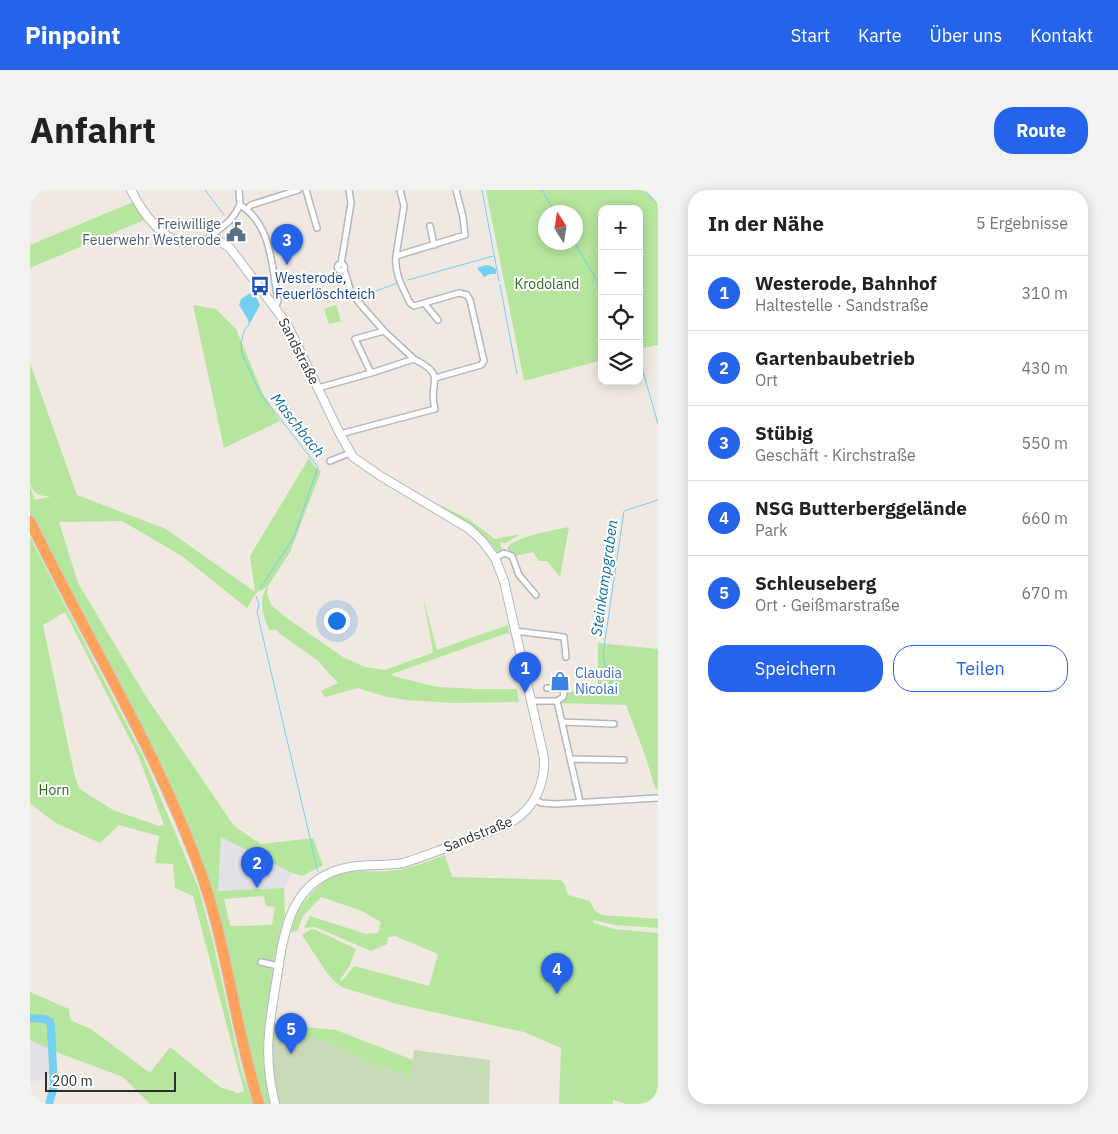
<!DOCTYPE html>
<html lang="de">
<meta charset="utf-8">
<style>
body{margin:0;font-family:"IBM Plex Sans",sans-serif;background:#f2f2f2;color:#202124}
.controls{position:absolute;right:15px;top:15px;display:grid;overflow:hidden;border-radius:10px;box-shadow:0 2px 12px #0003}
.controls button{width:45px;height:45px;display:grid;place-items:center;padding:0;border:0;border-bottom:1px solid #e0e0e0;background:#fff;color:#202124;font:25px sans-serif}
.compass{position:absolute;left:508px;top:15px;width:45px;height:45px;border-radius:50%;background:#fff;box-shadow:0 2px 12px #0003;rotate:348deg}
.scale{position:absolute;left:15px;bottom:12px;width:131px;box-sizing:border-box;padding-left:5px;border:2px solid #2e2e2e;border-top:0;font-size:14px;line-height:18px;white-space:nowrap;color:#2e2e2e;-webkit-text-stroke:4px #fff;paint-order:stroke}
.you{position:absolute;left:306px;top:430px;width:18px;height:18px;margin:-12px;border:4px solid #fff;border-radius:50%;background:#1a73e8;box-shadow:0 0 0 8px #1a73e833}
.badge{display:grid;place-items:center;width:32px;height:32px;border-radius:50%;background:#2563eb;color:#fff;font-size:16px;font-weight:700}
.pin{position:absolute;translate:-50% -41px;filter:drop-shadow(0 1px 2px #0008)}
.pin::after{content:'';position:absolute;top:26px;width:18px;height:15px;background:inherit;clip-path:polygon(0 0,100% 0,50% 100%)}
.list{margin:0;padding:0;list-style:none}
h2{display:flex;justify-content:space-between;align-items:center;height:65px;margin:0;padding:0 20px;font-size:21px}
h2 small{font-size:16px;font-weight:400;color:#757577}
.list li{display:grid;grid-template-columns:32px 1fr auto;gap:15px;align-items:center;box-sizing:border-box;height:75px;padding:0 20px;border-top:1px solid #e0e0e0}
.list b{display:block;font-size:19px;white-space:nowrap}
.list p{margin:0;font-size:16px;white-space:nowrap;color:#757577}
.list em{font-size:16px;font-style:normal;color:#757577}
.actions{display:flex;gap:10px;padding:15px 20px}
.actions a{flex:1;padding:11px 0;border:1px solid #2563eb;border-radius:20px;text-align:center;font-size:18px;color:#2563eb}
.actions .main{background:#2563eb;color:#fff}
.icon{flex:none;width:28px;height:28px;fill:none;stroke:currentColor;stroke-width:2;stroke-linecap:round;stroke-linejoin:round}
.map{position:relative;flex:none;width:628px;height:914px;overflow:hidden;border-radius:20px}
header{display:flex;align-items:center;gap:30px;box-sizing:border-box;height:70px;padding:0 25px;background:#2563eb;color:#fff}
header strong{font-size:24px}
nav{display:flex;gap:28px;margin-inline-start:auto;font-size:18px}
.intro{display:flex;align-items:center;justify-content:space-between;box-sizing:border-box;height:120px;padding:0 30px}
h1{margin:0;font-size:35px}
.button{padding:12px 22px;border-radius:20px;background:#2563eb;color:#fff;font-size:18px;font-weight:700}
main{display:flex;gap:30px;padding:0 30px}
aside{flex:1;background:#fff;border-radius:20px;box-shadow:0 2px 12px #0003}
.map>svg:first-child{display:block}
.industrial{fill:#e3e1e8}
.green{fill:#b6e59e;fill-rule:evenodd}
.cemetery{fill:#c8d9b8}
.water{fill:#75cff0}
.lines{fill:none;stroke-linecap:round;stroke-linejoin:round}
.stream{stroke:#75cff0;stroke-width:1}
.river{stroke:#75cff0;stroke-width:8}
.street-casing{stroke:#b4b7c1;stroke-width:8}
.secondary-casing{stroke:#b4b7c1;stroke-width:10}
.highway-casing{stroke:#c9c9c9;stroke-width:12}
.street{stroke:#fff;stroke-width:5}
.secondary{stroke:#fff;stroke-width:8}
.highway{stroke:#ffa35c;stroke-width:10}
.labels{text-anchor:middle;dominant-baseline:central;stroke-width:4;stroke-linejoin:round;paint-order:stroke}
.service-label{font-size:14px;fill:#4e5e75;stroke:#fff;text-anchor:end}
.transit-label{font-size:14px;fill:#164399;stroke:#fff;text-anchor:start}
.park-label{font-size:14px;fill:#2c6e1b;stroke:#fff}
.street-label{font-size:14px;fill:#2e2e2e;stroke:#fff}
.shop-label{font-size:14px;fill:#366cbe;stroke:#fff;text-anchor:start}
.water-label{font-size:15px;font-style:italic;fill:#0d6fa3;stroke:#fff}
</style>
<header>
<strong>Pinpoint</strong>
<nav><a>Start</a><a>Karte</a><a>Über uns</a><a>Kontakt</a></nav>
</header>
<div class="intro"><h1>Anfahrt</h1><a class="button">Route</a></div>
<main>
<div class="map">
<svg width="628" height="914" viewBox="0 0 628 914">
<rect width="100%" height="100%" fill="#efe9e1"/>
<!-- industrial -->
<path class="industrial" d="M192,647L262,683L254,698L187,701Z
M0,850L26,862L17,888L0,892Z"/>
<!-- green -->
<path class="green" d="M456,0H615L628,14V155L609,159V19H572V97L569,96L572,100V170L494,191ZM516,22H546V52H516Z
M103,12L114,30L0,78V55Z
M163,115L186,119L206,139L233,204L250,231L194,258Z
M306,115L311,131L299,134L294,119Z
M0,173L47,305L136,339L225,402L220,366L279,268L286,278L291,281L260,362L238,396L237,404L241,415L258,429L313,467L335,477L355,480L402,463L403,461L393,407L407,460L478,435L480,445L477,443L362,484L363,486L407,497L448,499H487L489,512L424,513L376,510L353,506L328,498L295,507L291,501L308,493L287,470L249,443L247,440H239C233,425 228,411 237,397L226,403L217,418L152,366L92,331L29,332L48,393L115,505L204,636L231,654L283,648L293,675L272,686L262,683L191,647L188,701L254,698L255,724L242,779L244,781C234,833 228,862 241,914H232L220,868L196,749L152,624L0,323V296L5,310L21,306C9,306 5,306 0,293ZM234,706L236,716L245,717L242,735L200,736L194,709Z
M406,313L438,329L465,349L491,344L475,353L470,352L472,359L467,362L454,346L446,339Z
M539,337L530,387L517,371H509L503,362L486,366L477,359C481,347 526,340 539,337Z
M0,347L112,564L169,699L183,752L211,878L223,914H120L93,887L26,862L0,850V802L39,819L40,830L61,839L120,883L140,857L190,897L205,902L206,904L214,901L163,706L145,698L143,674L125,673L129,646L89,635L70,653L24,632L0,613ZM35,422L109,567L134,635L129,636L83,620L59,605L49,598L44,583L13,435Z
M568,453L628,459V599L625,598L615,565L596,515L530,513V511L536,508V501L568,502Z
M415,665L422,687L531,690L534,693L538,705L560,711L565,721L572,725L628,729V738L585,735L563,730L564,733L584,739L628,743V914H596L583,910V914H529L531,858L494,842L367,814L314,798L305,792L297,783L272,745L280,740L284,739L326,759L320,775L310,790L312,791L324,776L399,796L408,764L365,746L358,747L357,754L341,761L285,737L274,738L280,726L336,744L348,743L351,732L332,721L291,707L273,726L267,741L261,742L263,734L265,733L260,731C273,714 285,694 306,685C323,678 342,683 360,681C379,679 397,672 415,665Z
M244,834L306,840L383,870L382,886L342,875L309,857L283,848L243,849Z"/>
<!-- cemetery -->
<path class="cemetery" d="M283,848L309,857L342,875L381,886L384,860L460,870L459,914H245L237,862L243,849Z"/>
<!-- water -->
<path class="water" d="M456,75L461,76L466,79V84H460L454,87L447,78Z
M223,101L230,115L220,133L209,115L211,109Z"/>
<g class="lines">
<!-- stream -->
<path class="stream" d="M175,0L194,25
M452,0L469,91
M512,0L525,22
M614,0L628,15
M544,52L572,99
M378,90L463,66
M470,95L487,184
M343,102L368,93
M219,130V134L214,141L211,153L212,164L230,203L288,277L264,347L230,399
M609,167L628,234
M226,406L229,415L227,422L288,682
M582,492L575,475L573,464L594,321L628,310"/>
<!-- river -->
<path class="river" d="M0,828L15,829L20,832L21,837L24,896L19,914"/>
<defs>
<path id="street" d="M209,0L210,15
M276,0L287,38
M370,0L374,16L366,66L435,45L433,27L426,0
M210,15C242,34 242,78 248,111L245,118
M217,19L221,15L268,0
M400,36L404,55
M182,49C185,40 191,39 197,33C203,28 206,22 210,15
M366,66C364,83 373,98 380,113L384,116L429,103L437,105L440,110L454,171L451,175L405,188
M307.5 77a3.5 3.5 0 1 1 7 0a3.5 3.5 0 1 1-7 0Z
M311,74L321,13L319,0
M395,114L408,130
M354,141L384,169
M288,198L341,183
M310,244L405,219C397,190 419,187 384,169L341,183L325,149L354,141L331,115L321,102L314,79
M300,271L320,263
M465,368L474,363L482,366L489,385L506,405
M485,441L534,447L536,467
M501,511H527L533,507L534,503L532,499L517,498
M527,511L550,612
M532,532L584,534
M540,569L594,570
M505,610L512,613L525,614L628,608
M231,772L248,776"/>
<path id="secondary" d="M101,0C111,20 134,55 159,52C178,50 183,45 200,58L257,134L310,244L323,267L352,287L438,338L446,345L453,352L465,368L474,391L514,568C515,594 505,617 483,631C465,641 445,647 427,654C409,660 391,668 373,673C356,676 338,674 320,677C262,687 254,738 247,787C239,834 233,866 245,914"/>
<path id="highway" d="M0,331C57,449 128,562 172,686C198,760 205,839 229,914"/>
</defs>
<!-- street casing -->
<use href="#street" class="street-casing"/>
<!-- secondary casing -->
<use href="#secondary" class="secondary-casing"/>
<!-- highway casing -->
<use href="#highway" class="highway-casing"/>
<!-- street -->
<use href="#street" class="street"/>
<!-- secondary -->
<use href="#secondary" class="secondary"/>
<!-- highway -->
<use href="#highway" class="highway"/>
</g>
<!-- icons -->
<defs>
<symbol id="civic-bare" viewBox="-9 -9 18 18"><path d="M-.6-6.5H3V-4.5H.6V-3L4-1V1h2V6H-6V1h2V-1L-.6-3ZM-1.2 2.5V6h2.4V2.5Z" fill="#5c6f8a" stroke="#fff" stroke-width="2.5" paint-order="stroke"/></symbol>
<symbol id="bus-bare" viewBox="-9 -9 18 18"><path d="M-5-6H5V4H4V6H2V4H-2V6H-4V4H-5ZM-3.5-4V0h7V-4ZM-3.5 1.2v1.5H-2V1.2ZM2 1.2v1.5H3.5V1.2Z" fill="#1a4fb4" stroke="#fff" stroke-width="2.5" paint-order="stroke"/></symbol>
<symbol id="shop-bare" viewBox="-9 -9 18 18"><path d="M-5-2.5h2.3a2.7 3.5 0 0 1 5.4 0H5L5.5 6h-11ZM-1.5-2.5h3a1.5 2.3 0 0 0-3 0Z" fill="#3f7fe0" stroke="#fff" stroke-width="2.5" paint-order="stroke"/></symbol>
</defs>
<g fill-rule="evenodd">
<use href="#civic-bare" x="192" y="28" width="28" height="28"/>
<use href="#bus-bare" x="216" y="82" width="28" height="28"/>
<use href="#shop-bare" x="516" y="477" width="28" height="28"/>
</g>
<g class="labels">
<!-- service labels -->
<g class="service-label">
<text x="191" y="34">Freiwillige<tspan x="191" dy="16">Feuerwehr Westerode</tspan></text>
</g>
<!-- transit labels -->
<g class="transit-label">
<text x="245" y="88">Westerode,<tspan x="245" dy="16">Feuerlöschteich</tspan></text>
</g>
<!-- park labels -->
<g class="park-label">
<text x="517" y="94">Krodoland</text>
<text x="24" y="600">Horn</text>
</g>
<!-- street labels -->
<g class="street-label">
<text transform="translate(269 161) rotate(63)">Sandstraße</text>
<text transform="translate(448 644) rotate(-22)">Sandstraße</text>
</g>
<!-- shop labels -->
<g class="shop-label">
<text x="545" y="483">Claudia<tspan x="545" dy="16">Nicolai</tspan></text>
</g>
<!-- water labels -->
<g class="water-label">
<text transform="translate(268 235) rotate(52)">Maschbach</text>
<text transform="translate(574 388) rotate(-82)">Steinkampgraben</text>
</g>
</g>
</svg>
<div class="controls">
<button>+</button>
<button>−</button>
<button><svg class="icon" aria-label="locate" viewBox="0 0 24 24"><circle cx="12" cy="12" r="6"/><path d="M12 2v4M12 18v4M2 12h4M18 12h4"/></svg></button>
<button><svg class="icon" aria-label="layers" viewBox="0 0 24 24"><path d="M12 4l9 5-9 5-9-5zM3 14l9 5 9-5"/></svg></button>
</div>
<svg class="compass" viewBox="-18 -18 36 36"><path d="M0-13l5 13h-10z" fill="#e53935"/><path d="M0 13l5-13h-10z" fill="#757577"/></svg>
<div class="scale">200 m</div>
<div class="you"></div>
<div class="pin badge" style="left:495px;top:503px">1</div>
<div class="pin badge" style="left:227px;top:698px">2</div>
<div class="pin badge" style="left:257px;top:75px">3</div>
<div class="pin badge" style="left:527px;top:804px">4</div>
<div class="pin badge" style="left:261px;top:864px">5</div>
</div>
<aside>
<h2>In der Nähe<small>5 Ergebnisse</small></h2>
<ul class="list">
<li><span class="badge">1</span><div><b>Westerode, Bahnhof</b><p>Haltestelle · Sandstraße</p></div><em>310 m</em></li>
<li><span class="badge">2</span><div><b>Gartenbaubetrieb</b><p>Ort</p></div><em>430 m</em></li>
<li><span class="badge">3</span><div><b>Stübig</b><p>Geschäft · Kirchstraße</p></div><em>550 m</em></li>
<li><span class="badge">4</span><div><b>NSG Butterberggelände</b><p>Park</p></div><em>660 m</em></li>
<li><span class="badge">5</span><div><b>Schleuseberg</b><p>Ort · Geißmarstraße</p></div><em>670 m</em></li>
</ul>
<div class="actions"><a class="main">Speichern</a><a>Teilen</a></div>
</aside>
</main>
